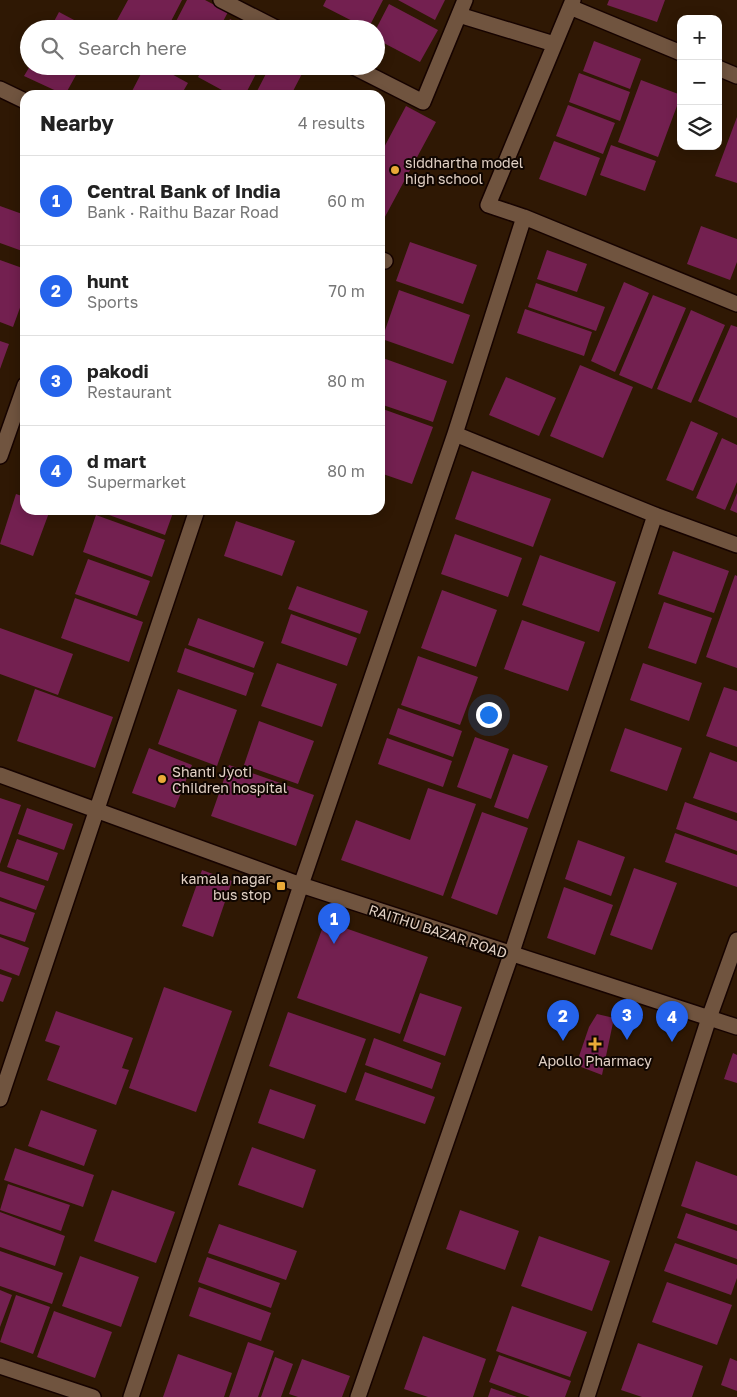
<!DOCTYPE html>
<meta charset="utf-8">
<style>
body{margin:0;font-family:"Golos Text",sans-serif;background:#f2f2f2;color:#222}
.controls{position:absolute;right:15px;top:15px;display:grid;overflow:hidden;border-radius:10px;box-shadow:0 2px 12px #0003}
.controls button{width:45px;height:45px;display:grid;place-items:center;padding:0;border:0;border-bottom:1px solid #e0e0e0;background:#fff;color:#222;font:25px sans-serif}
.you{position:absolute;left:488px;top:714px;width:18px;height:18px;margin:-12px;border:4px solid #fff;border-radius:50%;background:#1a73e8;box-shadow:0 0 0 8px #1a73e833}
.badge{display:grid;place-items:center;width:32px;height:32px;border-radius:50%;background:#2563eb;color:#fff;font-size:16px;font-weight:700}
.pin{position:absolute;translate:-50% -41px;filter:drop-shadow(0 1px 2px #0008)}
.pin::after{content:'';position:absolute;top:26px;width:18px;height:15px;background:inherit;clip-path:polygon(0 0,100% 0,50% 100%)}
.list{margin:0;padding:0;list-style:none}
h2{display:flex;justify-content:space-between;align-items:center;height:65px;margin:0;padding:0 20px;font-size:21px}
h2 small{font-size:16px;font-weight:400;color:#767676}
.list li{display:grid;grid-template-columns:32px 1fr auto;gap:15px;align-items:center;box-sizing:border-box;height:90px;padding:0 20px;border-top:1px solid #e0e0e0}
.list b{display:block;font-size:19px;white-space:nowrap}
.list p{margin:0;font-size:16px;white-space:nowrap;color:#767676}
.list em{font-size:16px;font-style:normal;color:#767676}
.icon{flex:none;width:28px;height:28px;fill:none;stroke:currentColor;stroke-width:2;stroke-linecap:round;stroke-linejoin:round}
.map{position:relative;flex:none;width:737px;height:1397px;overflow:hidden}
.search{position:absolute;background:#fff;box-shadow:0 2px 12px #0003;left:20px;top:20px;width:365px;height:55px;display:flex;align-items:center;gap:12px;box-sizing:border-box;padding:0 18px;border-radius:28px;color:#767676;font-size:19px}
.panel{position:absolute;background:#fff;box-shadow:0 2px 12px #0003;left:20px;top:90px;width:365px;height:425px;border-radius:15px}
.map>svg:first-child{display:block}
.building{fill:#732050}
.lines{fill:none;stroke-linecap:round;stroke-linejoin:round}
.minor-casing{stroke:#160300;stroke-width:18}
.minor{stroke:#70543f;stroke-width:15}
.poi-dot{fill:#eaaa38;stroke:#100601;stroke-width:2}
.labels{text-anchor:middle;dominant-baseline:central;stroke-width:4;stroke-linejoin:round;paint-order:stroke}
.poi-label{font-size:14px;fill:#e2d1c5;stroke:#100601;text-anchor:start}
.street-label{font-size:14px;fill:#e2d1c5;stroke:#100601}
</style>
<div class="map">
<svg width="737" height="1397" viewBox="0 0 737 1397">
<rect width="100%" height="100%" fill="#2f1804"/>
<!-- building -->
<path class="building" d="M128,0H182L167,29H129L116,22Z
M187,0H205L228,12L219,29H172Z
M326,0H383L368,29L323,6Z
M398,0H445L435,20Z
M609,0H665L657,22L607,5Z
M389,4L438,30L420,62L376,39V29Z
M59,12L91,29H50Z
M230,19L249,29H224Z
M594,41L641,59L630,89L583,71Z
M30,66H81L65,95L24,76Z
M145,66H157L188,83L181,95H130Z
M204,66H260L245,95H231L198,77Z
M270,66H306L291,95H255Z
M579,73L630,92L620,121L569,102Z
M641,80L681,95L658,157L618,142Z
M568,105L615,123L603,154L556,136Z
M406,106L436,122L380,226V155Z
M737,117V183L715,176Z
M554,141L600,158L586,196L539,179Z
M611,145L656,161L645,191L600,175Z
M0,206L25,215V252L0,243Z
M701,226L737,239V262L730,280L687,264Z
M410,242L477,265L463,304L396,281Z
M547,250L587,264L577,292L537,279Z
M0,260L25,269V294L13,327L0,322Z
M624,282L649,293L615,372L591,361Z
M536,283L605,307L596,331L528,307Z
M399,290L470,315L453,364L382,339Z
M653,295L686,308L652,389L619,375Z
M525,309L592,332L584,356L517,333Z
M691,310L725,325L691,403L657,389Z
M731,325L737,327V418L698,401Z
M0,341L9,344L0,369Z
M380,357L447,381L433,422L380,404Z
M580,365L633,387L603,458L550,436Z
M506,377L556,398L539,436L489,415Z
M380,408L433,427L412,484L380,473Z
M691,421L718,433L693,491L666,480Z
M722,438L737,445V482L725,510L696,498Z
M472,471L551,499L533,547L455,519Z
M737,493V513L730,510Z
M16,494L25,497V510H50L33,556L0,544Z
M95,510H174L165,535Z
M96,515L165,540L152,577L83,552Z
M236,521L295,541L282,576L224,556Z
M455,534L522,558L508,597L441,574Z
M673,551L729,571L714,613L658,594Z
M540,555L616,582L599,632L522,605Z
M88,559L150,581L137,616L75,594Z
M735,575L737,576V668L706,657Z
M297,586L368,611L360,634L288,609Z
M442,590L497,610L476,667L421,648Z
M75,598L143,622L129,662L61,638Z
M664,602L712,618L696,664L648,648Z
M291,614L357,638L347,666L281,643Z
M198,618L264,642L254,668L188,645Z
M522,620L585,642L568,691L504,669Z
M0,628L73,654L58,695L0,674Z
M185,648L254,673L246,696L177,672Z
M418,656L478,677L460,725L401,705Z
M277,663L337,684L322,727L261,706Z
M643,663L702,683L689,721L630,700Z
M724,687L737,691V747L706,736Z
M35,689L113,717L95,768L17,741Z
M178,689L237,710L217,766L158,744Z
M398,708L462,731L453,757L389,734Z
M259,721L314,741L298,784L244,765Z
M625,728L682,748L667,791L610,771Z
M475,737L509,749L491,799L457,787Z
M387,738L452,761L443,787L378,764Z
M149,748L192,765L175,808L132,793Z
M710,752L737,762V813L693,798Z
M513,754L548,766L528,819L494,807Z
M229,765L314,795L296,846L211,816Z
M428,788L476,804L443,896L341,860L356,820L410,840Z
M0,798L21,805L0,864Z
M685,802L737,821V851L676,829Z
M27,808L73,824L64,850L18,834Z
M482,812L528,828L497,915L451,898Z
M675,833L737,855V887L665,862Z
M17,839L58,853L48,881L7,867Z
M578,840L625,857L611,896L565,879Z
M634,868L677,883L652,950L610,935Z
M202,870L232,881L213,937L182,926Z
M0,871L45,886L36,910L0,897Z
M564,887L613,905L595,955L547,938Z
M0,901L35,913L25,942L0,934Z
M325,921L428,957L400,1034L297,998Z
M0,937L29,948L19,976L0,969Z
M0,974L12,978L3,1002L0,1001Z
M164,987L232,1011L196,1112L129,1088Z
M420,993L462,1007L445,1056L403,1041Z
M56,1011L133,1038L122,1068L129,1070L116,1105L47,1080L60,1046L45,1041Z
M288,1012L366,1039L346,1093L269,1066Z
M597,1014L614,1018L602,1075L576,1065L589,1027Z
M374,1038L441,1063L432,1089L365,1065Z
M733,1053L737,1055V1083L724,1079Z
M365,1072L435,1097L425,1124L355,1100Z
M270,1089L316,1105L304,1139L258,1123Z
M41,1110L97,1130L84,1166L28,1146Z
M252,1147L316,1170L303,1208L238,1185Z
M15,1148L94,1175L83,1207L4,1180Z
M696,1161L737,1176V1225L681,1206Z
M8,1184L70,1205L61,1231L0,1210Z
M112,1190L175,1212L156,1263L94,1241Z
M460,1210L519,1231L505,1270L446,1249Z
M0,1212L65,1236L55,1266L0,1247Z
M686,1213L737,1231V1259L677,1238Z
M219,1224L297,1251L286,1280L208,1253Z
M539,1236L610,1261L592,1311L521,1286Z
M675,1243L737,1265V1278L731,1295L664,1271Z
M0,1251L63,1273L52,1304L0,1286Z
M80,1256L139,1277L121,1327L62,1306Z
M207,1257L280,1283L271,1308L198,1282Z
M667,1282L732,1305L717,1345L652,1322Z
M199,1287L271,1313L261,1341L189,1316Z
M0,1290L12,1295L0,1327Z
M16,1295L50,1307L33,1354L0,1342Z
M512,1306L587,1332L570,1377L496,1351Z
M54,1311L112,1332L95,1378L37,1357Z
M423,1336L486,1359L473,1397H428L404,1389Z
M248,1342L274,1351L258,1397H229Z
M638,1343L703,1366L692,1397H642L621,1390Z
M178,1354L232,1373L224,1397H163Z
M499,1355L571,1381L565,1397H530L489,1382Z
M275,1357L293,1364L281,1397H261Z
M730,1358L737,1361V1391L721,1385Z
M302,1359L350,1376L342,1397H298L289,1394Z
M491,1388L517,1397H488Z"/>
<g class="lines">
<defs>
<path id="minor" d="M221,0L278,29
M573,0L488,205L524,217L737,304
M570,7L681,53
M459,15L554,44
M352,66L423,102L465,0
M718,68L737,76
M0,89L25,101
M380,259L385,261
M455,434L655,515L737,545
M0,456L25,385
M0,775L301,885L737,1027
M0,1099L197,510
M0,1366L93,1397
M131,1397L301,885L455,434L524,217
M358,1397L511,955L655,515
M587,1397L709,1018L737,940"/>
</defs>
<!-- minor casing -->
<use href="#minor" class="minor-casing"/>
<!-- minor -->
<use href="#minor" class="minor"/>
</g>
<!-- markers -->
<g class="poi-dot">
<circle cx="395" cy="170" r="5"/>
<circle cx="162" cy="779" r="5"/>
<rect x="276" y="881" width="10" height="10" rx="2.5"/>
<path d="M592.5 1036.5h5v5h5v5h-5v5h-5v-5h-5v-5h5z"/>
</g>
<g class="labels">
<!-- poi labels -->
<g class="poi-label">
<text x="405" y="162">siddhartha model<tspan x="405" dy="16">high school</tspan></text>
<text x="172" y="771">Shanti Jyoti<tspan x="172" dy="16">Children hospital</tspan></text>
<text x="271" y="878" text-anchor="end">kamala nagar<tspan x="271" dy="16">bus stop</tspan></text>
<text x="595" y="1060" text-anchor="middle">Apollo Pharmacy</text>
</g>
<!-- street labels -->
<g class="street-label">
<text transform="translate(438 931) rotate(18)">RAITHU BAZAR ROAD</text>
</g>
</g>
</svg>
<div class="controls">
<button>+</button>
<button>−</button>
<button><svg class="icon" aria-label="layers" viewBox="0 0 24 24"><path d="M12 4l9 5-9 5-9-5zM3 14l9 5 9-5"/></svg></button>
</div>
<div class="you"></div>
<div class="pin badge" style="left:334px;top:944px">1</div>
<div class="pin badge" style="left:563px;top:1041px">2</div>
<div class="pin badge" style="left:627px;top:1040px">3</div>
<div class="pin badge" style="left:672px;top:1042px">4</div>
<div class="search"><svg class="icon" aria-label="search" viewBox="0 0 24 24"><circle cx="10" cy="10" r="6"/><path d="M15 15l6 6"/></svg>Search here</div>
<section class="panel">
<h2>Nearby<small>4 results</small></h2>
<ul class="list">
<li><span class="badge">1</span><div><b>Central Bank of India</b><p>Bank · Raithu Bazar Road</p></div><em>60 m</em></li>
<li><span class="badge">2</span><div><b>hunt</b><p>Sports</p></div><em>70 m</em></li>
<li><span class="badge">3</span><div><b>pakodi</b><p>Restaurant</p></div><em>80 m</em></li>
<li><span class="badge">4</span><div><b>d mart</b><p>Supermarket</p></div><em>80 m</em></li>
</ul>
</section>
</div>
